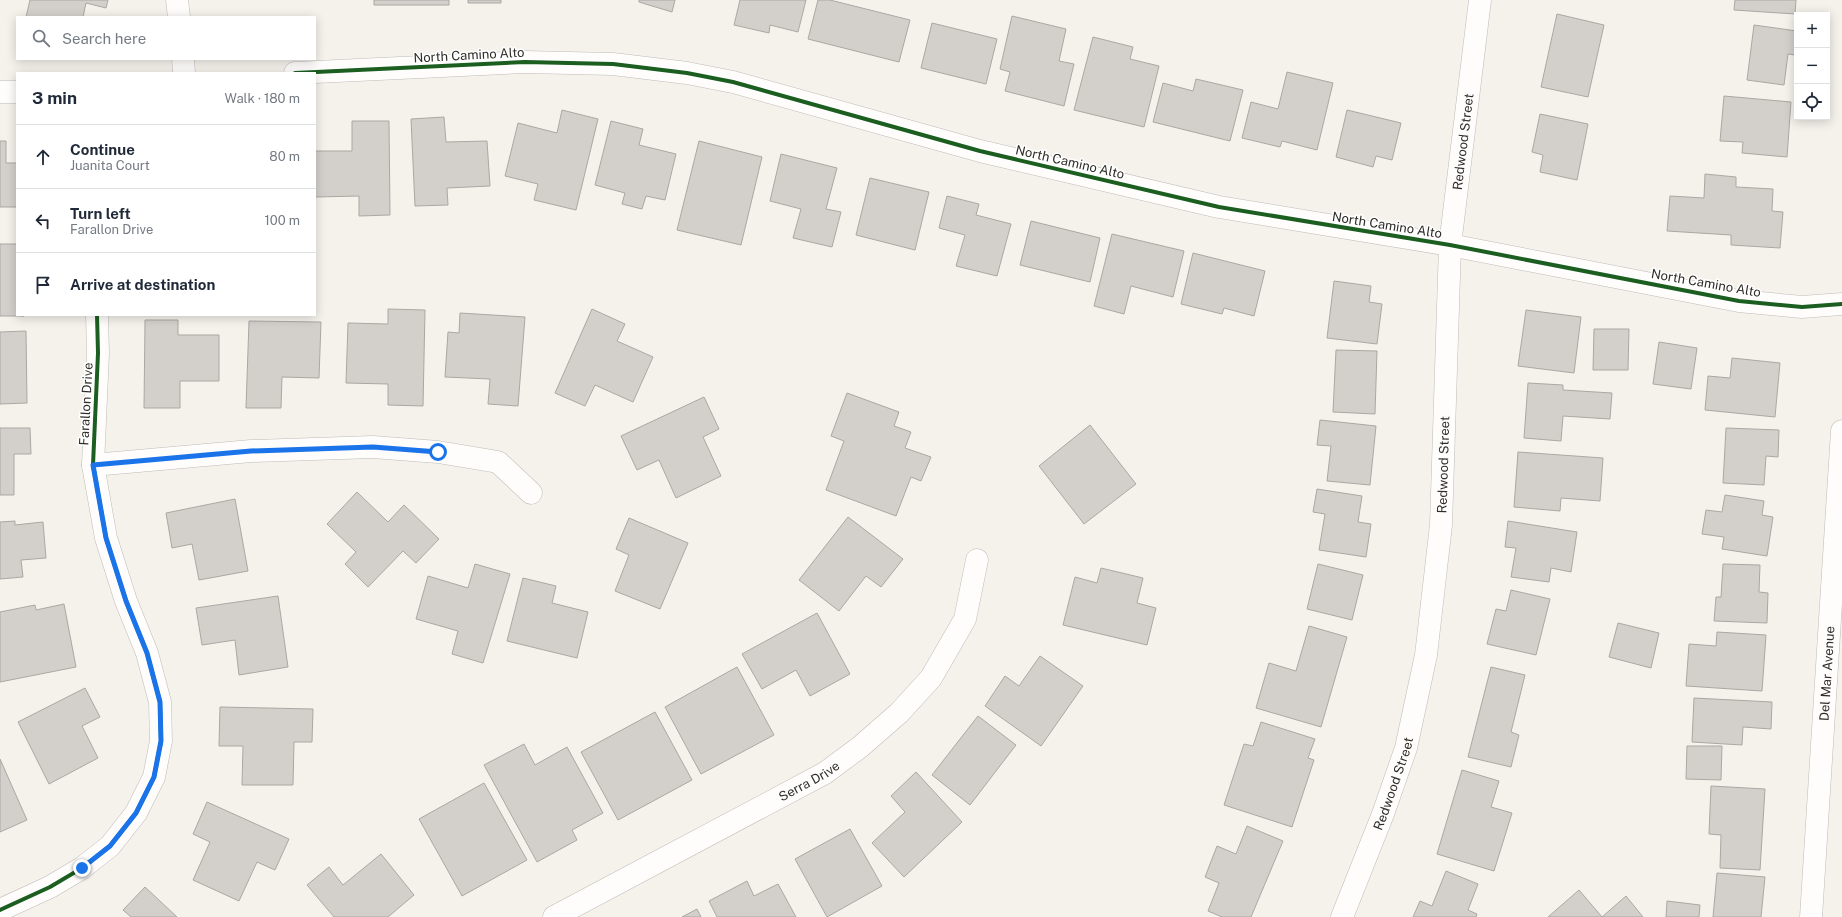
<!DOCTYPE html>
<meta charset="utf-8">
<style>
body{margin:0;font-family:"Public Sans",sans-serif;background:#f6f6f7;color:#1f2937}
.controls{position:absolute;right:12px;top:12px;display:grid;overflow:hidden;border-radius:0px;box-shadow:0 2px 10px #0003}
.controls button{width:36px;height:36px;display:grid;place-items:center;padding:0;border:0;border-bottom:1px solid #e0e1e3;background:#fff;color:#1f2937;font:20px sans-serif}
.stop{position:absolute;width:12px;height:12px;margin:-9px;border:3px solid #1a73e8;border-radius:50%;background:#fff}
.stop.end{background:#1a73e8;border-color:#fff;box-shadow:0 1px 4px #0008}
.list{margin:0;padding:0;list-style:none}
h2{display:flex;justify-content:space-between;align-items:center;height:52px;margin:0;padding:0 16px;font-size:17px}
h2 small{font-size:13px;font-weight:400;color:#747a83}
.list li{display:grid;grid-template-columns:26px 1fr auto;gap:12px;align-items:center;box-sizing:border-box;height:64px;padding:0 16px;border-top:1px solid #e0e1e3}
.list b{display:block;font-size:15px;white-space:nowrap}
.list p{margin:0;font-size:13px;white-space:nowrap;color:#747a83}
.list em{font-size:13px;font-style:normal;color:#747a83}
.icon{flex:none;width:22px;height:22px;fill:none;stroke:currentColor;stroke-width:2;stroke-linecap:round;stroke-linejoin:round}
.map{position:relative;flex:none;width:1842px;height:917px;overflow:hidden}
.search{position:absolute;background:#fff;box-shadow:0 2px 10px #0003;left:16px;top:16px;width:300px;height:44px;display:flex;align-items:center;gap:10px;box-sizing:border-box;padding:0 14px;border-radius:0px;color:#747a83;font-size:15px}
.panel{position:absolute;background:#fff;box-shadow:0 2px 10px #0003;left:16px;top:72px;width:300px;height:244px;border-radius:0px}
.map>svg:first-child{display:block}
.building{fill:#d3d0cc;stroke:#aaa8a3}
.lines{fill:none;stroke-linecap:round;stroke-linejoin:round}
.street-casing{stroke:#bebcb7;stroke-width:23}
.secondary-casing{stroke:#bebcb7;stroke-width:23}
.street{stroke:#fefdfc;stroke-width:22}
.secondary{stroke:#fefdfc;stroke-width:22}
.cycleway-casing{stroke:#fff;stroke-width:6}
.cycleway{stroke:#1b5e20;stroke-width:4}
.route{stroke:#1a73e8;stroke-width:5}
.labels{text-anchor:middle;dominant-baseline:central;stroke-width:3;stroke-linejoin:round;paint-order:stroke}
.street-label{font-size:13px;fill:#302e2a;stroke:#fff}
</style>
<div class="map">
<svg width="1842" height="917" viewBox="0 0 1842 917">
<rect width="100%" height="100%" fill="#f5f2ec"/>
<!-- building -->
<path class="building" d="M30,0H108L106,8L86,3L83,17H26Z
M374,0H449V5H374Z
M468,0H501V3H468Z
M639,0H675L672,12L639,2Z
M740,0H806L798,32L770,25L769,33L734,25Z
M818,0H830L910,20L899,62L808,39Z
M1735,0H1796L1795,14L1734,10Z
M1557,14L1604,25L1588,97L1541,87Z
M1012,16L1066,29L1059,61L1074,64L1064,106L1005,91L1010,72L1000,69Z
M932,23L997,39L986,84L921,68Z
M1754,25L1797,31L1795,55L1788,54L1784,85L1747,80Z
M1093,37L1133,47L1130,59L1159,66L1144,127L1074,110Z
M1287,72L1333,83L1317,150L1282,141L1280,147L1242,138L1251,102L1278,109Z
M1196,79L1243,90L1230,141L1153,122L1163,83L1193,91Z
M1724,96L1791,102L1787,157L1742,153L1743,142L1720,141Z
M562,110L598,119L576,210L534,200L538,184L505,176L518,123L557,133Z
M1347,110L1401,123L1392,160L1376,156L1373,167L1336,157Z
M1540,114L1588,124L1577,180L1540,172L1543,155L1532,152Z
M444,117L446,142L487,141L490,186L447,188L448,205L415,206L411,119Z
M352,121H389L390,215L359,216V196L315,197V151H352Z
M611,121L643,129L639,145L676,154L665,200L646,196L642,209L622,204L625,193L595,185Z
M0,141H6V163H17V207H0Z
M699,141L762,157L741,245L677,230Z
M781,154L837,168L826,209L841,212L832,247L793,238L801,209L770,201Z
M1705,174L1736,177V187L1773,189L1772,211L1783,212L1780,248L1731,245V235L1667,231L1670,196L1704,198Z
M870,178L929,192L915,250L856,235Z
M947,196L979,204L976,215L1011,224L997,276L956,266L965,235L939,228Z
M1031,221L1100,238L1090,282L1020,265Z
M1112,234L1184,251L1173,297L1131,286L1124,314L1094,306Z
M0,244H17V315L24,316H0Z
M1193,253L1265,271L1254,316L1224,308L1222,314L1181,304Z
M1334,281L1371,286L1369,302L1382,304L1377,344L1327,338Z
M388,309L425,310L423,406L388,405V384L346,383L348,323L388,324Z
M592,309L625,324L617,341L653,357L633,402L595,385L585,406L555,393Z
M1526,310L1581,317L1574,373L1518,366Z
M460,313L525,317L518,406L488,404L490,379L445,377L448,332L459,333Z
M145,320H178V335H219V381H180V408H144Z
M249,321L321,322L319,378L282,377L281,408H246Z
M1594,329H1629L1628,370H1593Z
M26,331L27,403L0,404V332Z
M1659,342L1697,348L1691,389L1653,384Z
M1336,350L1377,351L1375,414L1333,412Z
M1732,358L1780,363L1775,417L1705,410L1708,376L1730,378Z
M1528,383L1563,385V390L1612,393L1610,419L1563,416L1561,441L1524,438Z
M847,393L899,412L894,426L911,432L905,448L931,457L921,481L911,477L896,516L826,490L844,441L831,436Z
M704,397L719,429L703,437L721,476L676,498L659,460L637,470L621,436Z
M1320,420L1376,426L1370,485L1327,481L1331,446L1317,445Z
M1090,425L1136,484L1084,524L1039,466Z
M0,428H30L31,454H14V495H0Z
M1726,428L1779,430L1778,457L1766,456L1764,485L1723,483Z
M1518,452L1603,458L1600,501L1561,498L1560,511L1514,507Z
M1317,489L1362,496L1358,522L1371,524L1366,557L1319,550L1325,514L1313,512Z
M357,492L388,522L404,505L439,539L416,563L403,551L368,587L345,564L356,552L327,524Z
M1725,495L1764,501L1762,515L1773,517L1767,556L1722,549L1724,537L1702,534L1706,510L1722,512Z
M235,499L248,571L199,580L192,544L172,548L166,513Z
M848,517L903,559L881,587L866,576L839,611L799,580Z
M629,518L688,543L660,609L615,591L629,555L616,549Z
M15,521V525L43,522L46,558L21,560L23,577L0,579V522Z
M1508,521L1577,532L1571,572L1551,568L1549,582L1511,577L1516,548L1505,547Z
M475,564L510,574L483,663L452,654L458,631L416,619L428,576L468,588Z
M1318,564L1363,575L1352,620L1307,609Z
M1723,564L1760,565L1759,592L1768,593L1767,623L1714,621L1716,597H1721Z
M1101,568L1143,578L1137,603L1156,608L1147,645L1063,625L1075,577L1097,583Z
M523,578L556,586L552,603L588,612L577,658L507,641Z
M1511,590L1550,599L1536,655L1487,644L1496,609L1506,611Z
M278,596L288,667L239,675L235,640L202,645L196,608Z
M64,604L76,667L0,682V612L35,605L36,610Z
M817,613L850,674L810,696L796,670L762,689L742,654Z
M1618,623L1659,633L1651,668L1609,657Z
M1309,626L1347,637L1321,727L1256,708L1269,663L1296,671Z
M1717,632L1766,635L1762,691L1686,686L1689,644L1716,646Z
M1040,656L1083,686L1041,746L985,706L1005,676L1019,686Z
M737,667L774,735L701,774L665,707Z
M1491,667L1525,675L1511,732L1519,735L1511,767L1468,757Z
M85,688L100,717L82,726L98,758L49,784L18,722Z
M1694,698L1772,702L1771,729L1743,727L1742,745L1692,742Z
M220,707L313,709L312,742H294L293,785H242L243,746H219Z
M655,712L692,780L618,820L581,752Z
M978,716L1016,745L970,805L932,775Z
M1261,722L1315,739L1308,758L1314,760L1292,827L1224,805L1244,744L1253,746Z
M524,744L535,765L567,747L603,813L572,830L577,840L537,862L484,765Z
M1687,746H1722L1721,780L1686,779Z
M0,759L27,820L0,832Z
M1462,770L1499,781L1491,807L1512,813L1494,871L1437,854Z
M916,772L962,822L904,877L872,843L905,812L891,796Z
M484,783L527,860L462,896L419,819Z
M1711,786L1765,789L1760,870L1720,868L1721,835L1709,834Z
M207,802L289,839L275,870L257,862L239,901L193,880L210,842L193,834Z
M1247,826L1283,841L1251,917H1222L1208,911L1219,883L1205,877L1217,846L1236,854Z
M850,829L882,886L827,917L795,859Z
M381,854L414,895L388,917H334L307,885L329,867L343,885Z
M1446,871L1478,884L1468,910L1477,914L1476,917H1413L1420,901L1432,906Z
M1717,873L1765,877L1761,917H1713Z
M747,881L754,896L778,884L796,917H717L709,901Z
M145,887L177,917H131L123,910Z
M1579,890L1602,917L1626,896L1643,917H1548Z
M1667,901L1700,905L1699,917H1666Z
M697,909L701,917H682Z"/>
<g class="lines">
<defs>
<g id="street">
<path d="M177,0L179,17"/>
<path d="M183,59L184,73"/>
<path d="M93,465L251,451L373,447L438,452L498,462L531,493"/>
<path d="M0,910L50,887L82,868L110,846L136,813L154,777L161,741L160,702L147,653L126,601L106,538L93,465L98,353L97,315"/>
<path id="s1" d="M554,917L825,773L860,747L899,713L931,678L965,619L977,560"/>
<path id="s2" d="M1811,917L1842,431"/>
</g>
<g id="secondary">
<path d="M295,73L525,62L613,64L687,73L733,82L980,151L1219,207L1450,245L1739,301L1802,307L1842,304"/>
<path d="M0,92H17"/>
<path id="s3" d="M1342,917L1383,814L1406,748L1426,655L1441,525L1450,245L1480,0"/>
</g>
</defs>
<!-- street casing -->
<use href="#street" class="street-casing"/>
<!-- secondary casing -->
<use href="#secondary" class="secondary-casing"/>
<!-- street -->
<use href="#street" class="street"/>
<!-- secondary -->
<use href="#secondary" class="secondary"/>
<defs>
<path id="cycleway" d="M295,73L525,62L613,64L687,73L733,82L980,151L1219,207L1450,245L1739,301L1802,307L1842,304
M0,910L50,887L82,868L110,846L136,813L154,777L161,741L160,702L147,653L126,601L106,538L93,465L98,353L97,315"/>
</defs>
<!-- cycleway casing -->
<use href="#cycleway" class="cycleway-casing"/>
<!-- cycleway -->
<use href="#cycleway" class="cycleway"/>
</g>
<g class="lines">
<!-- route -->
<path class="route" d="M82,868L110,846L136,813L154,777L161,741L160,702L147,653L126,601L106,538L93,465L251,451L373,447L438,452"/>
</g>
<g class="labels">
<!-- street labels -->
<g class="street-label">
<text transform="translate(469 55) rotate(-3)">North Camino Alto</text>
<text stroke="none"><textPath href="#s3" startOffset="791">Redwood Street</textPath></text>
<text transform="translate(1070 162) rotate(13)">North Camino Alto</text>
<text transform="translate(1387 225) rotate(9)">North Camino Alto</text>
<text transform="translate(1706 283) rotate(10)">North Camino Alto</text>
<text transform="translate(86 404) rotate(-87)">Farallon Drive</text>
<text stroke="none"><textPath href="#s3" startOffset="467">Redwood Street</textPath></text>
<text stroke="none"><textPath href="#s2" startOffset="244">Del Mar Avenue</textPath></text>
<text stroke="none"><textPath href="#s1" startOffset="289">Serra Drive</textPath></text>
<text stroke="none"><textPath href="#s3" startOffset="143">Redwood Street</textPath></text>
</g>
</g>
</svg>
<div class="controls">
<button>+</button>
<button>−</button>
<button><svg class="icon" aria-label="locate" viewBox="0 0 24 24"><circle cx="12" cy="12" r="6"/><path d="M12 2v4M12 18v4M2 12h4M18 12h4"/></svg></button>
</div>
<div class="stop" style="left:438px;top:452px"></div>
<div class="stop end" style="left:82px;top:868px"></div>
<div class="search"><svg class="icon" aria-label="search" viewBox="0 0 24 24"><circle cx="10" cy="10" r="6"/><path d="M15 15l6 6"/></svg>Search here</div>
<section class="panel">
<h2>3 min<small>Walk · 180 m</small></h2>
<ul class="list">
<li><svg class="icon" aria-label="ahead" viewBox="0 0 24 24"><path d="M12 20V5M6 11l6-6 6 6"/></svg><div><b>Continue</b><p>Juanita Court</p></div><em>80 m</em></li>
<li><svg class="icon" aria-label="left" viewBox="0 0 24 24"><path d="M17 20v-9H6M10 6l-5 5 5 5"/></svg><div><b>Turn left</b><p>Farallon Drive</p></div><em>100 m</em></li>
<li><svg class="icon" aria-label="arrive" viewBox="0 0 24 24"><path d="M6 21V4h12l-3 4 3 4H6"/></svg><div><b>Arrive at destination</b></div></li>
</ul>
</section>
</div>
